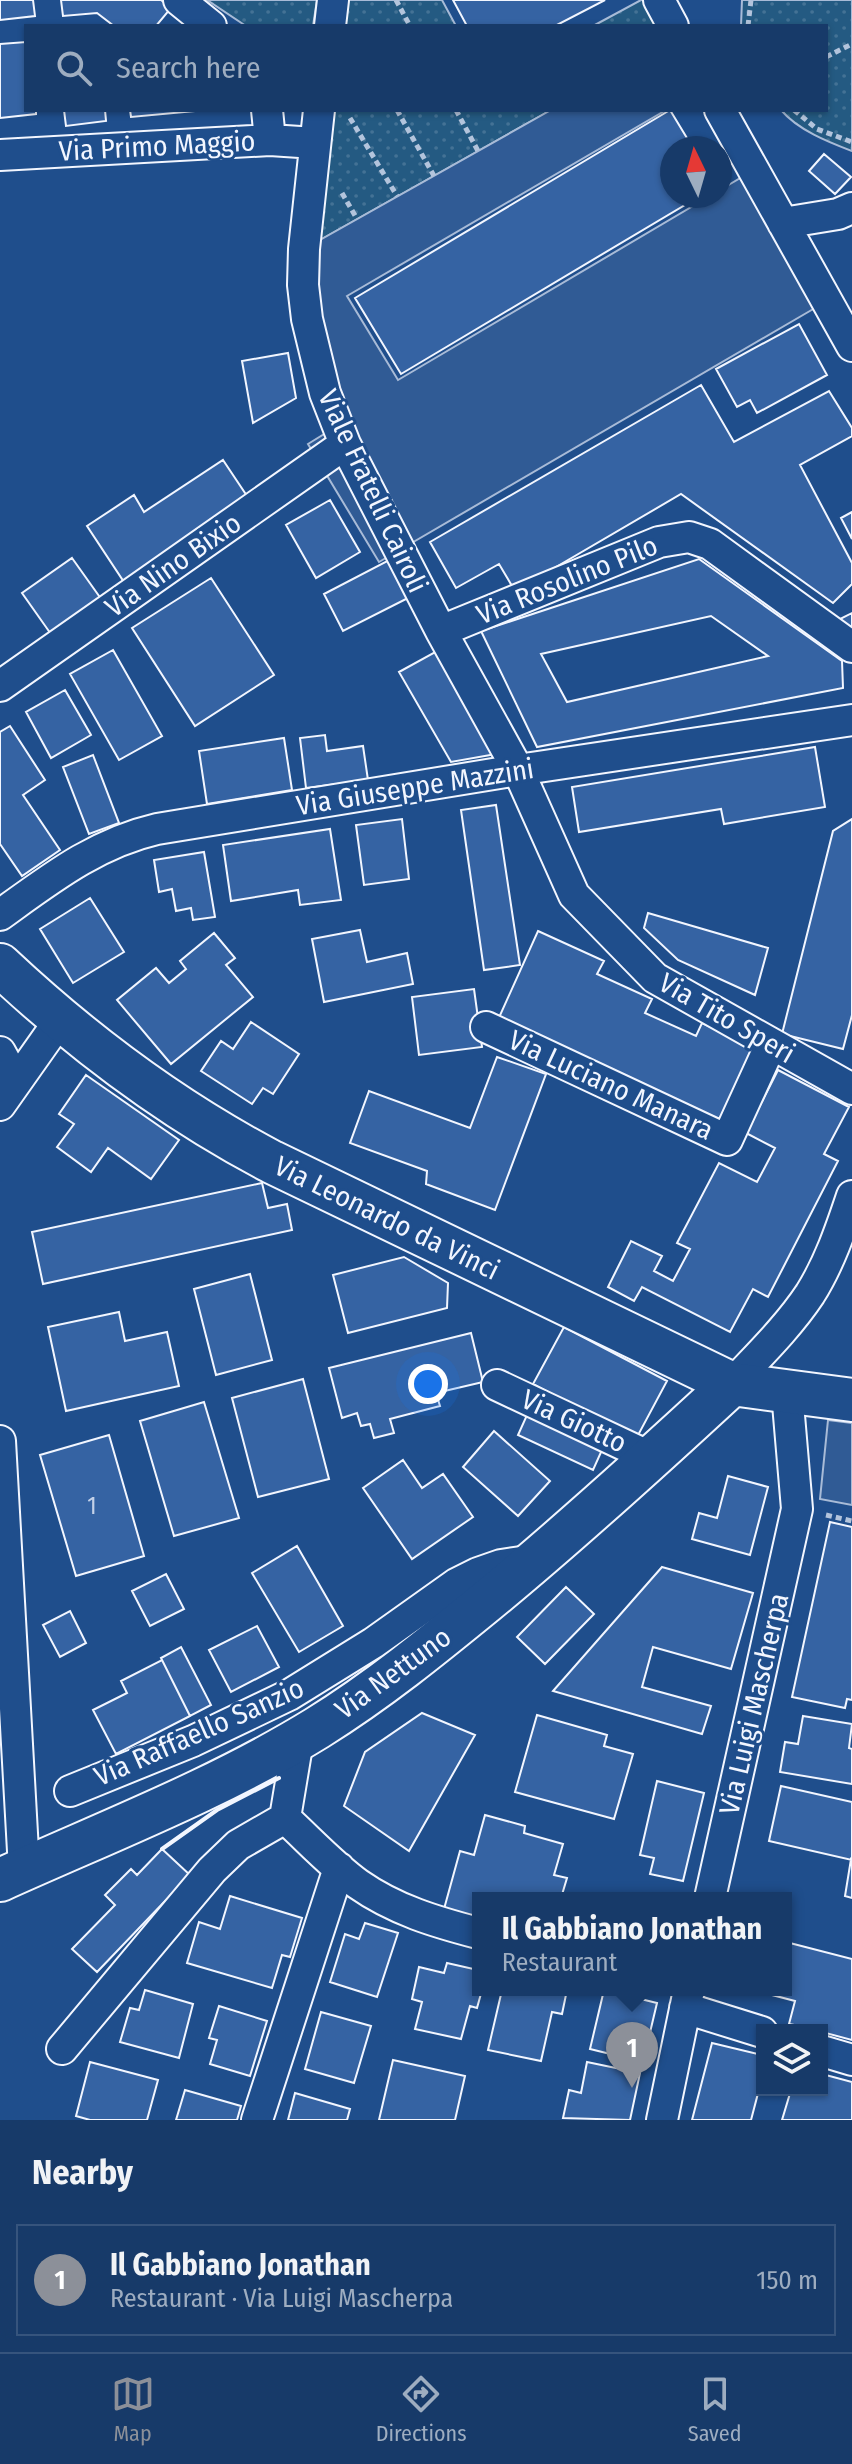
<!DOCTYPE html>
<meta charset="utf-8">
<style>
body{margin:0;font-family:"Fira Sans Condensed",sans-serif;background:#244571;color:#f1f3f6}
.controls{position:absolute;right:24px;bottom:24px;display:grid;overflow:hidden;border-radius:0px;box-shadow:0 2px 6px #0004}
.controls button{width:72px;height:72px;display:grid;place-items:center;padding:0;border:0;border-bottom:2px solid #36547d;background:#173a69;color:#f1f3f6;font:40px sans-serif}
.compass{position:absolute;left:660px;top:136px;width:72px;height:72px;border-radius:50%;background:#173a69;box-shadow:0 2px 6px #0004;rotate:355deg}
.you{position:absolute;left:428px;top:1384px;width:28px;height:28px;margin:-20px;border:6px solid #fff;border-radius:50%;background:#1a73e8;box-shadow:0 0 0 12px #1a73e833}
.badge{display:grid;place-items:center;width:52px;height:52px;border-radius:50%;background:#8c9099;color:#fff;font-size:26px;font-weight:700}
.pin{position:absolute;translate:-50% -66px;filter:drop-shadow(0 2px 4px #0008)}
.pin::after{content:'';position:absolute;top:42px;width:28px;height:24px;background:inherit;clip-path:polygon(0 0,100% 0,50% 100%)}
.popup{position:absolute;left:472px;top:1892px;width:320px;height:104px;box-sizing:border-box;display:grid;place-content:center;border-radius:0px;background:#173a69;filter:drop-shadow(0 2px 6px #0005);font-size:26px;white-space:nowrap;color:#9eadc0}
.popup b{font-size:30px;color:#f1f3f6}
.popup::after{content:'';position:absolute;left:50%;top:100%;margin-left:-16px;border:16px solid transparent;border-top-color:#173a69}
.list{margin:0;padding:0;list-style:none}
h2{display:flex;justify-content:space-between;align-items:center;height:104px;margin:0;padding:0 32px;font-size:34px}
h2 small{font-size:26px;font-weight:400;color:#9eadc0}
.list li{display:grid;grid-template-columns:52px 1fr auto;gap:24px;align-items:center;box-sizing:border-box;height:112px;margin:0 16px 16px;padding:0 16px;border:2px solid #36547d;border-radius:0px}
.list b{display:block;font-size:30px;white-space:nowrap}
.list p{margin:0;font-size:26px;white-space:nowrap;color:#9eadc0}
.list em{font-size:26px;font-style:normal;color:#9eadc0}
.icon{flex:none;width:44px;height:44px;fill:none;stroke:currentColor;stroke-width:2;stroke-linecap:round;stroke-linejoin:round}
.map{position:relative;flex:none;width:852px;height:2120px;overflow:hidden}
.search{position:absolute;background:#173a69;box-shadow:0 2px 6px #0004;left:24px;right:24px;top:24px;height:88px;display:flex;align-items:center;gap:20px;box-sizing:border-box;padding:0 28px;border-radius:0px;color:#9eadc0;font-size:30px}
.sheet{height:232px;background:#173a69}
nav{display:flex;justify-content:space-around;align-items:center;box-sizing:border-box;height:112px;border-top:2px solid #36547d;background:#173a69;font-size:22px;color:#9eadc0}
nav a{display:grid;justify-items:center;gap:4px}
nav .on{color:#8c9099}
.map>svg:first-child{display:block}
.park{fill:url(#park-dots);stroke:#a8bbd7;stroke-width:2}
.parking{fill:#305b95;stroke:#a8bbd7;stroke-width:2}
.building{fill:#3563a3;stroke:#f2f6ff;stroke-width:2;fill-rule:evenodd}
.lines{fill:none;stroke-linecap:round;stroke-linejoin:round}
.street-casing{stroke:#f2f6ff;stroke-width:34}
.secondary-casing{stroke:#f2f6ff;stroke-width:46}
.path{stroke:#b3c4dc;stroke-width:5;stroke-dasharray:6 4;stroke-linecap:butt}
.street{stroke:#1f4e8c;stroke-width:30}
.secondary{stroke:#1f4e8c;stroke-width:42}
.wall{stroke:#f2f6ff;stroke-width:4}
.labels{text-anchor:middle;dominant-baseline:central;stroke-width:6;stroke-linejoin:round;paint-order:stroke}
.number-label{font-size:24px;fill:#c3d1e8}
.street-label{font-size:28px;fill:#f2f6ff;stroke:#1f4e8c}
</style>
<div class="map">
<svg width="852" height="2120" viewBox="0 0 852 2120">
<defs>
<pattern id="park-dots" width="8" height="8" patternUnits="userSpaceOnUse" patternTransform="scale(2)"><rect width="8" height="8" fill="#245a82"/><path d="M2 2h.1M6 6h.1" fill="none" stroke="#447295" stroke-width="1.8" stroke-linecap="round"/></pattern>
</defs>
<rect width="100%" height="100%" fill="#1f4e8c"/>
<!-- park -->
<path class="park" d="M207,0H317L313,26H246Z
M333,0H442L456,26H330Z
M641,0H659L673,26H593Z
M742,0H852V151C828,142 798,130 781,110H826V26H741Z
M319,110H551L304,249Z"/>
<!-- parking -->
<path class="parking" d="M551,110H666L347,296L398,380L710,196H720V190L754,170L827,301L379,562L308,444L337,426L304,249Z
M828,1420L852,1423V1505L820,1499Z"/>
<!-- building -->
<path class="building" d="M0,0H33L35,16L0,20Z
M61,0H161L171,8L156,26H114L97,13L63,16Z
M453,0H605L555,26H467Z
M26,42V110H36V114L0,118V44Z
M64,110H105L106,121L66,126Z
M130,110H206L131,117Z
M670,110L693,148H672V196H700L401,374L355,298Z
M824,154L851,177L835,194L809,171Z
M799,324L827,375L757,413L750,400L737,407L716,369Z
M288,353L296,398L253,423L242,361Z
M701,385L734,442L829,391L852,428V436L800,465L852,563V584L833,603L681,494L515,591L499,564L456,588L430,542Z
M223,460L249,499L124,582L87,526L134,495L144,512Z
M330,500L360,552L316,578L286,525Z
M852,512V539L841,518Z
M72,558L104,603L53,637L22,593Z
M393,558L412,596L343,631L324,594Z
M699,559L842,661L843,688L537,747L481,631ZM711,616L768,656L567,702L541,654Z
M211,578L274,675L195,726L132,628Z
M852,613V630L840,619Z
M113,650L162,736L119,760L70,674Z
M437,651L496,754L451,762L399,672Z
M65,690L91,735L51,758L26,712Z
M10,726L45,780L23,795L60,850L22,876L0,844V732Z
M325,735L327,751L363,746L368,780L306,788L300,738Z
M284,738L292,790L207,804L199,751Z
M815,747L825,807L724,824L721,809L579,832L572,787Z
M93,755L119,823L89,834L63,767Z
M496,805L520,965L484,970L461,810Z
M402,819L409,879L364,885L356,825Z
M852,819V1015L843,1049L782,1034L833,831Z
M330,829L341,900L300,905L298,890L231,901L223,845Z
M204,852L215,917L193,920L191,908L176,911L172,889L159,892L154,860Z
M90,898L124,952L73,983L40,929Z
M648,913L768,948L755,995L678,960L644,928Z
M360,930L367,962L407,953L413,984L324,1002L312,939Z
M538,931L604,961L597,974L652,999L645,1013L696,1036L702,1023L761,1050L726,1125L497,1022Z
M214,933L235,958L226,965L253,997L171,1064L117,1000L156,968L169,983L186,969L180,961Z
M474,989L482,1047L419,1055L412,997Z
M251,1022L299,1054L273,1094L263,1088L252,1104L201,1071L221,1041L233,1049Z
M497,1057L546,1074L495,1210L426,1184L427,1171L350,1143L369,1091L470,1128Z
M778,1070L849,1107L824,1154L838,1161L768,1297L753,1289L730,1332L642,1287L634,1301L608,1287L631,1241L662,1256L654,1271L673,1281L690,1249L677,1243L719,1163L757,1182L775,1148L746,1133Z
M86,1075L179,1140L151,1179L108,1148L91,1172L57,1147L74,1124L59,1114Z
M262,1183L268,1208L287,1204L292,1230L43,1284L32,1232Z
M404,1257L448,1283L447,1308L348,1333L333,1275Z
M250,1274L272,1360L216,1375L194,1289Z
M119,1312L125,1341L167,1332L179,1386L66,1411L48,1327Z
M564,1327L667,1381L636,1439L533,1384Z
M471,1333L483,1382L436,1393L440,1406L390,1419L394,1433L374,1438L370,1424L361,1426L357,1413L342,1418L329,1368Z
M303,1379L329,1479L258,1497L232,1398Z
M204,1402L239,1518L174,1536L140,1421Z
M527,1415L602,1450L593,1470L518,1435Z
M494,1431L550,1481L518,1516L463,1467Z
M109,1435L144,1556L76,1576L40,1455Z
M403,1460L422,1488L443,1474L473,1517L412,1559L363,1488Z
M728,1476L768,1487L750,1555L692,1539L699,1513L717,1518Z
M830,1522L852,1527V1700L847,1699L845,1708L792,1697Z
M297,1546L343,1626L299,1652L252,1573Z
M662,1567L753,1593L731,1669L653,1647L642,1687L711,1706L702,1734L553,1691Z
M166,1574L184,1609L150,1626L132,1591Z
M566,1587L594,1614L545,1664L517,1637Z
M70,1611L86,1643L60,1657L43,1625Z
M257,1626L279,1667L231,1692L209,1650Z
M181,1647L211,1705L190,1716L161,1658Z
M162,1660L190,1716L116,1754L93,1710L127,1693L121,1681Z
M422,1713L475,1735L409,1851L344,1806L365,1752Z
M537,1715L607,1735L604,1746L633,1754L614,1819L515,1792Z
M803,1716L852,1724L849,1748L852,1749V1784L780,1772L785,1742L798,1744Z
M657,1781L704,1793L683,1881L650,1874L654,1858L640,1855Z
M781,1786L852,1802V1860L769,1841Z
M485,1815L525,1826L524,1833L563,1844L554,1875L567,1878L561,1898H478V1918L444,1909L460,1851L474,1855Z
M162,1849L190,1875L97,1972L72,1949L115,1905L105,1895L131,1869L137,1875Z
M851,1859L852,1860V1898L845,1896Z
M230,1896L302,1918L290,1957L282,1955L272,1988L187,1963L199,1922L220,1929Z
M365,1923L398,1933L377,1997L330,1982L345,1934L359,1939Z
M786,1942L852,1959V2040L822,2032V2030L789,2024L795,2001L753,1990H786Z
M447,1963L478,1970V1990H482L477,2008L470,2006L461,2039L415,2029L422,2002L412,1999L419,1967L444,1973Z
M145,1990L193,2004L179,2058L120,2042L130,2008L139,2010Z
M502,1990H567L562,2014L552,2012L541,2061L488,2050Z
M604,1990L657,2003L643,2062L590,2049Z
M219,2006L267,2021L250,2076L210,2064L217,2040L209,2038Z
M321,2012L371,2026L354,2083L305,2069Z
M712,2043L762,2055V2078L751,2120H692Z
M393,2060L465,2076L455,2120H379Z
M90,2062L158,2080L147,2120H90L76,2116Z
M587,2062L640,2073L630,2120L563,2118L569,2090L581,2093Z
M822,2074L852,2082V2120H782L791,2090H822Z
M185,2090L241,2106L237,2120H176Z
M295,2093L350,2109L347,2120H288Z"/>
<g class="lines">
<defs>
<path id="street" d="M179,0L211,26
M659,0L673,26
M330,26L333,0
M267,110L270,140
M319,110L304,249L303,285L307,319L325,393L345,444L441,631L518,770L574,895L655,978L852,1089
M720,110L852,346
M0,155L270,140L315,143
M783,223L838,214L852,208
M441,631L659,542L689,537L710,544L852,647
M0,686L345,444
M0,915C50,879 96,843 157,829L518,770L852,720
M486,1027L727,1140L771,1044
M0,1052L16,1081
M0,1105L60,1020
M732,1384C759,1355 788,1327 810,1294C829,1264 841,1229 852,1196
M497,1385L652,1458
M0,1441L24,1869
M298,1740L285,1818C309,1840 332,1865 358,1884C395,1910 436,1922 478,1933
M70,1791L193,1741L289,1695L373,1643L456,1584L478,1573L501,1565L535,1560
M710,1898L797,1509L787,1392
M685,2008L762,2032
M62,2049L212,1870L238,1845L285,1818
M822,2051L852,2060
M257,2120L339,1868
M662,2120L689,1990"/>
<path id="secondary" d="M0,965C83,1043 171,1109 272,1162L732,1384L852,1400
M0,1880C106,1832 218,1789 317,1728C378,1690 432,1646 487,1601C571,1532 652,1458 732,1384"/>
</defs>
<!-- street casing -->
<use href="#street" class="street-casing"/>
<!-- secondary casing -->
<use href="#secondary" class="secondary-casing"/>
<!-- path -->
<path class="path" d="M396,0L410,26
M748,26L751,0
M826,57L852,44
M397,110L434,176
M456,110L478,151
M794,110L817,129L852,142
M350,118L397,196
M342,193L357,219
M826,1515L852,1521"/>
<!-- street -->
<use href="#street" class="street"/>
<!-- secondary -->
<use href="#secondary" class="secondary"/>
<!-- wall -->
<path class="wall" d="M162,1849L217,1810L279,1778"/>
</g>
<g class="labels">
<!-- number labels -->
<g class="number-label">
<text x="92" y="1506">1</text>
</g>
<!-- street labels -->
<g class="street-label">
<text transform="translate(157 146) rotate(-3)">Via Primo Maggio</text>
<text transform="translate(373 491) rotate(65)">Viale Fratelli Cairoli</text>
<text transform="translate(173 565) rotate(-35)">Via Nino Bixio</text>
<text transform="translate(567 580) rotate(-22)">Via Rosolino Pilo</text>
<text transform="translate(415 787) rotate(-9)">Via Giuseppe Mazzini</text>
<text transform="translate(727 1018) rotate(30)">Via Tito Speri</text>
<text transform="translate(611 1085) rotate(25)">Via Luciano Manara</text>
<text transform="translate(387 1218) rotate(26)">Via Leonardo da Vinci</text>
<text transform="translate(574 1421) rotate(25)">Via Giotto</text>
<text transform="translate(393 1673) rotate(-36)">Via Nettuno</text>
<text transform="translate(754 1704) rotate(-77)">Via Luigi Mascherpa</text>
<text transform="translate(199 1732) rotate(-24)">Via Raffaello Sanzio</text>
</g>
</g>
</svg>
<div class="controls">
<button><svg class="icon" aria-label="layers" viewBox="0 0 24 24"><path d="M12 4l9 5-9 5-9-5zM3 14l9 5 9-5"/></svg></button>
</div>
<svg class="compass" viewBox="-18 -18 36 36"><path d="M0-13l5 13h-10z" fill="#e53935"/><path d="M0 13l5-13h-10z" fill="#9eadc0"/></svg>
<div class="you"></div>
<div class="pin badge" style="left:632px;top:2088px">1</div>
<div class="popup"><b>Il Gabbiano Jonathan</b>Restaurant</div>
<div class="search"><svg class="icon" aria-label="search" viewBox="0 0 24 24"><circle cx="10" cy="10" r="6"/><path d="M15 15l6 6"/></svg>Search here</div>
</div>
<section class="sheet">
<h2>Nearby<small></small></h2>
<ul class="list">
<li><span class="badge">1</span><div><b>Il Gabbiano Jonathan</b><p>Restaurant · Via Luigi Mascherpa</p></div><em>150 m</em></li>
</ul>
</section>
<nav>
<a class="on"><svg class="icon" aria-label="map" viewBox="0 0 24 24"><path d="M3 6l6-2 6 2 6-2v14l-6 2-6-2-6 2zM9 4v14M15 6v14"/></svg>Map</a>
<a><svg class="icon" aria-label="directions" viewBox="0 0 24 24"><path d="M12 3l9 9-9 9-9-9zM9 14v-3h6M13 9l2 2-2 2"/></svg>Directions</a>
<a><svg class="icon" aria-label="saved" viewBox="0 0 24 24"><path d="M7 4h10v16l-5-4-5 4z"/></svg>Saved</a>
</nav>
